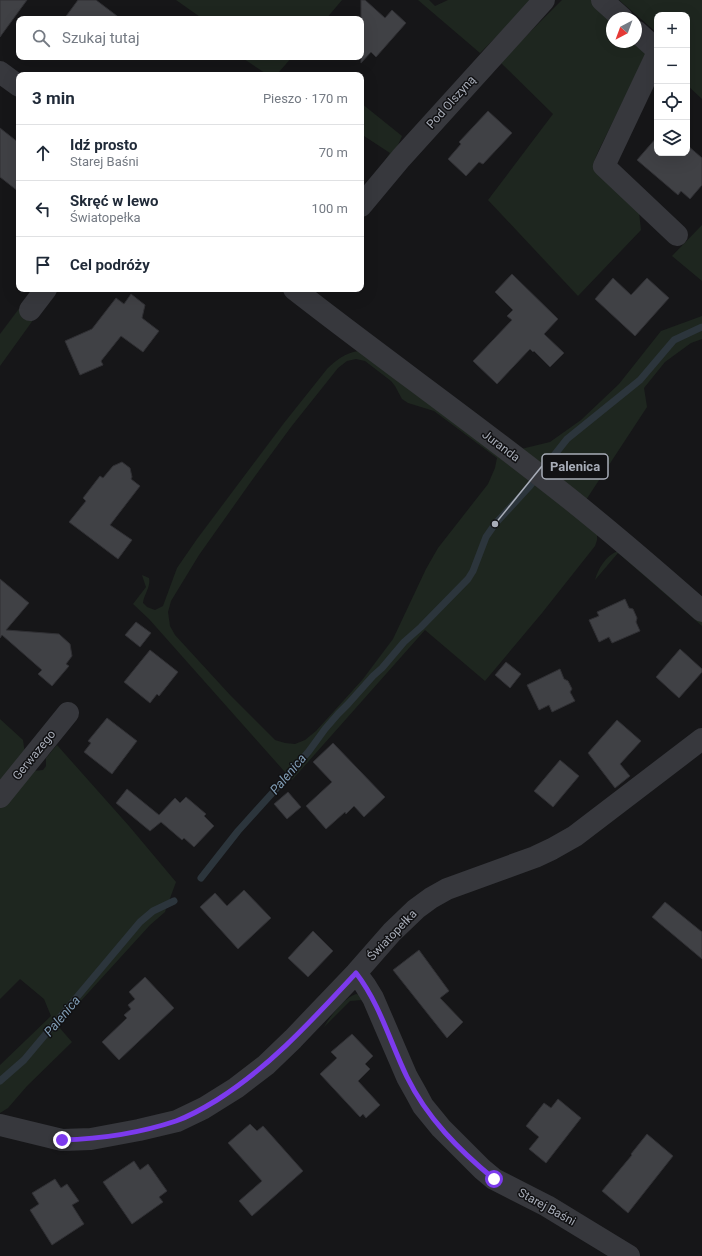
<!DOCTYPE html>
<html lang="pl">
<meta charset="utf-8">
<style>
body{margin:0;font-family:Roboto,sans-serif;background:#f6f6f7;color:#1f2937}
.controls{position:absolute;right:12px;top:12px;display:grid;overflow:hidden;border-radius:8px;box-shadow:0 4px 16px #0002}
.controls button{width:36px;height:36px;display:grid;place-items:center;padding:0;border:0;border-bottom:1px solid #e0e1e3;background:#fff;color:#1f2937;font:20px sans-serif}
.compass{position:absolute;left:606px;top:12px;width:36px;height:36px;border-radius:50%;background:#fff;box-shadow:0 4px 16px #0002;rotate:221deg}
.stop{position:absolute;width:12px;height:12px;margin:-9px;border:3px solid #7c3aed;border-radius:50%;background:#fff}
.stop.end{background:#7c3aed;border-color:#fff;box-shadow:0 1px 4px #0008}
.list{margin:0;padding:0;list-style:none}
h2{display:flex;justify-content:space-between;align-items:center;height:52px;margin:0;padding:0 16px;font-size:17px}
h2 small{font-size:13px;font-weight:400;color:#747a83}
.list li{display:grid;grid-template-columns:26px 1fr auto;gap:12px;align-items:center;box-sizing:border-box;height:56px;padding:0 16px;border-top:1px solid #e0e1e3}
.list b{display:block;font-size:15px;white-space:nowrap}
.list p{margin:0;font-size:13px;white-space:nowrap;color:#747a83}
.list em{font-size:13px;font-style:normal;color:#747a83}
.icon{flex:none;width:22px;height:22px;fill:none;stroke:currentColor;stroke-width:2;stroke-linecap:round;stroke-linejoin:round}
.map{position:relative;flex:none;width:702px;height:1256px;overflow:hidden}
.search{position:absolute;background:#fff;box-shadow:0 4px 16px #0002;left:16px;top:16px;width:348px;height:44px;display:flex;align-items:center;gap:10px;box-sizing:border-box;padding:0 14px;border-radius:8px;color:#747a83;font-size:15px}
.panel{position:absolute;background:#fff;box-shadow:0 4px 16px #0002;left:16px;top:72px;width:348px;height:220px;border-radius:8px}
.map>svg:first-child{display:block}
.green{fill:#1e261f;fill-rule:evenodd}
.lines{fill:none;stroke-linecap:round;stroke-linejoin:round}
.stream{stroke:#2c353c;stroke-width:7}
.building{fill:#404145;stroke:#303034}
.street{stroke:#37383d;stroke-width:22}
.route{stroke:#7c3aed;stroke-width:5}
.labels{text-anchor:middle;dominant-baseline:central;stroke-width:3;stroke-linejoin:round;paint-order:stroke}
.street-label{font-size:12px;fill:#a8adb8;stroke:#111113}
.water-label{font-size:13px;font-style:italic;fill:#7f9bb3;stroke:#111113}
.leader{fill:none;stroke:#a8adb8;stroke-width:1.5}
.callout-dot{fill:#a8adb8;stroke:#111113;stroke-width:1.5}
.callout{fill:#111113;stroke:#a8adb8;stroke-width:1.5}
.callout-label{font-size:13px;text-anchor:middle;font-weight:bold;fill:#a8adb8}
</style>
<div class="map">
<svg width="702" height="1256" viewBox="0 0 702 1256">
<rect width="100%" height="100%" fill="#161618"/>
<!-- green -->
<path class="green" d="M176,0H342L326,19H203Z
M418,0H429L435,6L448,0H533L480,53Z
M562,0H593L612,18V42H636L646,54L597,154L593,165L597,172L639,212L641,230L578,296L488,200L553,114L500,62Z
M619,0H702V99L687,85V15H657V33Z
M241,57H292L279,72L283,75H268Z
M361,103L402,136L394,154L374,177L390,153L361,134Z
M702,225V281L672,256Z
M21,306L36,316L0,366V334Z
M702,316V339L691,343L665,362L644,388L647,407L584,503L517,450L550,442L581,420L619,384L661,331Z
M358,351L364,352L597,533V540L595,546L542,613L485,681L425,630L292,780L149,619L133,604L146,587L142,575L149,578C151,587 144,594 143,603L147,607L155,610L163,606L177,568L197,539L284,423L327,369C336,360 345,353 358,351ZM356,359L365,361L391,381L395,386L402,399L408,403L434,411L497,458L495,468L488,484L438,548L426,569L393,639L363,679L316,731L305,740L295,744L285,743L275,740L231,696L175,635L170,626L168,612L171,601L199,555L250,483L291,427L338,368L347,361Z
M618,551L702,618V626L618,553L595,580C598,569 606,555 618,551Z
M0,719L23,740L25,754L0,789Z
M57,745L129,826L176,882L165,912L150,925L58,1026L72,1042L27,1086L8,1108L0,1113V1065L51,1016L44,999L20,979L0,999V807L33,771L43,770L46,766V758Z
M356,994L361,995L404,1088L362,1000L350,1001L324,1027C331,1015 344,998 356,994Z"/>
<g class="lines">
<!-- stream -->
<path class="stream" d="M201,878L238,831L285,779L309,751L325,729L338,714L348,704L373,676L382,668L404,642L421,627L468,579L473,571L486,537L495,524L529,487L567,439L640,380L674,340L702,327
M0,1081L24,1060L140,922L153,911L174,901"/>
</g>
<!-- building -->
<path class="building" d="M0,0H27L0,37Z
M78,0H96L121,19H64Z
M361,0H365L385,18L392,10L406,23L376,57L371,52L361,63Z
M488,111L512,133L483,164L479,162L466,176L448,159L461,144L459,142Z
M0,128L19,143V192L0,177Z
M657,137V153H687V145L702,158V185L690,199L681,191L678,195L637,160Z
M512,274L558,319L544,334L564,353L550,367L534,351L533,352L530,349L497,384L473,361L512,320L507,316L513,310L495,292Z
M613,278L631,295L647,278L669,298L635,336L595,299Z
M131,294L145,305L142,318L159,331L143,352L121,336L101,361L103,365L80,375L65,341L92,329L116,298L124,304Z
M122,462L130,468L132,477L131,479L140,486L110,525L132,540L118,559L69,522L86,501L83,498L100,476L103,478L113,466Z
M0,579L29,603L6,630L59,634L70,644L72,656L66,664L69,666L52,686L38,674L42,670L2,635L0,638Z
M625,599L629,608L633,609L637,618L636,622L640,631L612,643L609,637L599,642L589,620L599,616L597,612Z
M136,622L151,633L140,647L125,635Z
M680,649L702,669V672L679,698L656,677Z
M150,650L178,672L159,696L157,694L150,703L124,682Z
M506,662L521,674L510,688L495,675Z
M560,669L564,679L568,681L572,689L570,692L575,701L552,712L549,705L539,710L527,685Z
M107,718L137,741L112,774L84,752L91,743L88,741Z
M617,720L641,741L620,764L630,776L615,788L588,753Z
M333,743L385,797L364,817L354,806L346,814L345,812L326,829L306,806L332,782L313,762Z
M560,760L579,776L553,807L534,791Z
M127,789L159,815L175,798L180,803L186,797L206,814L204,816L214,826L194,847L184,838L182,840L161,822L150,831L116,803Z
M288,792L301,807L287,819L274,804Z
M244,890L271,918L238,949L200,907L215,893L227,906Z
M665,902L702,932V959L652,917Z
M313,931L333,951L308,977L288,958Z
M419,950L449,991L440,998L463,1022L447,1038L393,970Z
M145,977L174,1008L119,1060L102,1042L127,1018L124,1015L131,1009L128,1005L135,999L129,992Z
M352,1034L373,1056L365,1064L370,1069L358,1081L380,1105L366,1118L363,1114L360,1117L320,1074L337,1058L331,1052Z
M558,1099L581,1118L546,1163L529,1149L539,1137L526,1126L544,1103L551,1108Z
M250,1124L257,1131L263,1126L303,1171L252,1216L239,1201L262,1181L228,1143Z
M647,1134L673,1156L628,1213L602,1191L632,1155L631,1154Z
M134,1161L140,1170L148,1164L167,1191L159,1197L163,1202L132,1224L103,1182Z
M55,1179L61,1188L67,1184L79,1201L72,1205L84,1224L52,1245L30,1210L39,1204L32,1193Z"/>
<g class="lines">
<!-- street -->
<path class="street" d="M602,0L622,18
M636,31L657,50
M657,54L604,166L677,235
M0,72L19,86
M361,206L401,158L544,0
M294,289C377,354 463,415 547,481C600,522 651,566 702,611
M30,310L46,289
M0,797L68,713
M356,973L365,985L373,998L407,1077L416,1093L423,1106L441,1128L482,1169L494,1179L547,1206L629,1256
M0,1125L62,1140L91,1139L139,1130L177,1121L204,1108L236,1088L266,1065L293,1039L356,973L392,932L416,909L431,898L447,889L535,857L552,849L575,836L702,739"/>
</g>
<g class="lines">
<!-- route -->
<path class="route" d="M62,1140C100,1139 140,1133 176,1121C190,1116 204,1108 217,1100C271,1066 313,1019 356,973C380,1004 390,1042 407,1077C427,1118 459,1150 494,1179"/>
</g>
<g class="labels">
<!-- street labels -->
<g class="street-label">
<text transform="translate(451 102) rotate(-48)">Pod Olszyną</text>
<text transform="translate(501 446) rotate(37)">Juranda</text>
<text transform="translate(34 755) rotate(-51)">Gerwazego</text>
<text transform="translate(392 935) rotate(-46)">Światopełka</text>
<text transform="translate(547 1207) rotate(29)">Starej Baśni</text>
</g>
<!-- water labels -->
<g class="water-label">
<text transform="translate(288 774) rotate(-50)">Palenica</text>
<text transform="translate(62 1016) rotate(-50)">Palenica</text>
</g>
</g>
<!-- callouts -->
<path class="leader" d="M495 524L542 466"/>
<circle class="callout-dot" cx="495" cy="524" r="4"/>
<rect class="callout" x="542" y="454" width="66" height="25" rx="4"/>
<g class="callout-label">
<text x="575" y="471">Palenica</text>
</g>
</svg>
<div class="controls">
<button>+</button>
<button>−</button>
<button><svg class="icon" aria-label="locate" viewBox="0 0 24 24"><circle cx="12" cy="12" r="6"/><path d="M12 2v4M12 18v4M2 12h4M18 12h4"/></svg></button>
<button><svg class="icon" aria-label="layers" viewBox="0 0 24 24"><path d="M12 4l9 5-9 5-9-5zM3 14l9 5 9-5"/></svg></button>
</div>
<svg class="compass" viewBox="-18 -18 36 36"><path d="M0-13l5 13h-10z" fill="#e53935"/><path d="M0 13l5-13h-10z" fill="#747a83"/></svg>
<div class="stop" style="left:494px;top:1179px"></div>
<div class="stop end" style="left:62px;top:1140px"></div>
<div class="search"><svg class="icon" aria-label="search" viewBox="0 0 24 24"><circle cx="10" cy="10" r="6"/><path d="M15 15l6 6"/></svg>Szukaj tutaj</div>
<section class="panel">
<h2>3 min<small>Pieszo · 170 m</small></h2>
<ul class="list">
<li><svg class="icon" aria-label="ahead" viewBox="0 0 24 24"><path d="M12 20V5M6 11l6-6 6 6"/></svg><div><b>Idź prosto</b><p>Starej Baśni</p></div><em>70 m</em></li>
<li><svg class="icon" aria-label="left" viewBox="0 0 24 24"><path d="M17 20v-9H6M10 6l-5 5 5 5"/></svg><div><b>Skręć w lewo</b><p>Światopełka</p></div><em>100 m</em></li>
<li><svg class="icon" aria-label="arrive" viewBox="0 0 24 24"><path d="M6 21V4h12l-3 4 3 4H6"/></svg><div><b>Cel podróży</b></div></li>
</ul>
</section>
</div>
